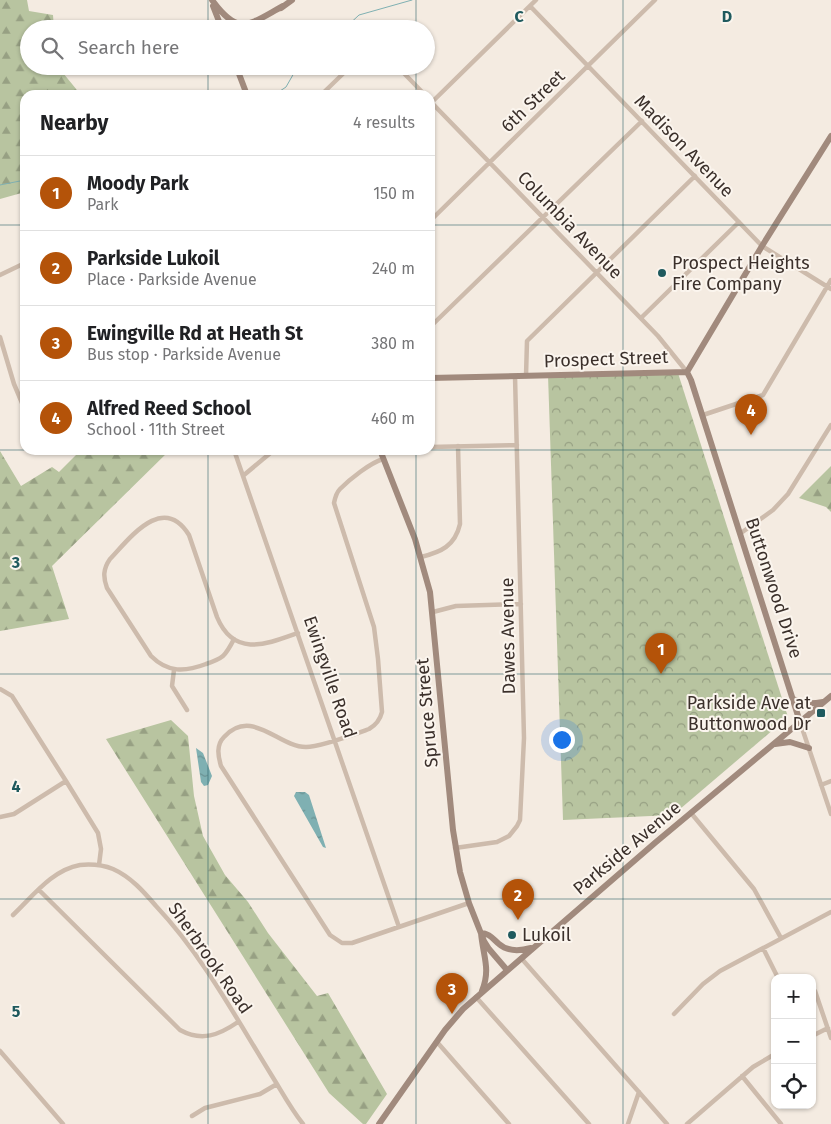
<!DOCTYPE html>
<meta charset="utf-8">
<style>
body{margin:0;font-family:"Fira Sans",sans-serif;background:#f2f2f2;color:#202124}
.controls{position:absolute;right:15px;bottom:15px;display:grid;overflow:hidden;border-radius:10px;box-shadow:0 1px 4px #0004}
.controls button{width:45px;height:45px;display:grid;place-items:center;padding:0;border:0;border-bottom:1px solid #e0e0e0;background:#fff;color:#202124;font:25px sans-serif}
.you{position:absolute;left:561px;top:739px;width:18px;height:18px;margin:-12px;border:4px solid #fff;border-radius:50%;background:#1a73e8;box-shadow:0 0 0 8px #1a73e833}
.badge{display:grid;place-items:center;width:32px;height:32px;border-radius:50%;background:#b45309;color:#fff;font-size:16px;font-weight:700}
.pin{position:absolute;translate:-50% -41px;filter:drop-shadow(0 1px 2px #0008)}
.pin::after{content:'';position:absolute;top:26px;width:18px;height:15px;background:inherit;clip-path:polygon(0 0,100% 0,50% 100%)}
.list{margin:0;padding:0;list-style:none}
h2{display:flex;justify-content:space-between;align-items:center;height:65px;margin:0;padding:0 20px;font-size:21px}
h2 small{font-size:16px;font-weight:400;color:#757577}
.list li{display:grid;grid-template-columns:32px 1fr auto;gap:15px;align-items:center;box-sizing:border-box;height:75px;padding:0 20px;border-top:1px solid #e0e0e0}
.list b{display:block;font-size:19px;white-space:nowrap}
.list p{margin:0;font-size:16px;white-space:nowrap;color:#757577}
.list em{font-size:16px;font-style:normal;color:#757577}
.icon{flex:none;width:28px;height:28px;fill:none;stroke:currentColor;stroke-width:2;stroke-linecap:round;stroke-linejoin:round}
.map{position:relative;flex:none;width:831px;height:1124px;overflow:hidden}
.search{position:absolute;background:#fff;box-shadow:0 1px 4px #0004;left:20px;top:20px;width:415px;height:55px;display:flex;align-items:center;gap:12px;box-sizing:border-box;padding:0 18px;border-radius:28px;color:#757577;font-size:19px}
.panel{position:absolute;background:#fff;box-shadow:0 1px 4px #0004;left:20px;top:90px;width:415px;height:365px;border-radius:15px}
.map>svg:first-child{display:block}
.forest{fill:url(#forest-firs)}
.park{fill:url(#park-crowns)}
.water{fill:url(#water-ripples)}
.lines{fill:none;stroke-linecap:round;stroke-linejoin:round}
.stream{stroke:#7fb0b2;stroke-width:1}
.street{stroke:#cdbbac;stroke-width:4.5}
.secondary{stroke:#a18a7d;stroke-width:6}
.grid{fill:none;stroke:#1f5a5e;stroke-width:1;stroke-opacity:0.55}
.poi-dot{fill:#1f5a5e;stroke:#fbf5ee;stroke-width:2}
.labels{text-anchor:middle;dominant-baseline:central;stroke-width:4;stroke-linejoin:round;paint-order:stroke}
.street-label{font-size:18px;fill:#3b302b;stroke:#fbf5ee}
.poi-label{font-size:18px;fill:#3b302b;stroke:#fbf5ee;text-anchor:start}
.grid-label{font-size:16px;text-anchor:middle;font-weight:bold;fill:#1f5a5e;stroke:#fbf5ee;stroke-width:4;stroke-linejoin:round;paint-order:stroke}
</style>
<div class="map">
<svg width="831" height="1124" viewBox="0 0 831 1124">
<defs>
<pattern id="forest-firs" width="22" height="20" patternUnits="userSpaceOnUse" patternTransform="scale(1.25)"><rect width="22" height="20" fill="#b8c4a0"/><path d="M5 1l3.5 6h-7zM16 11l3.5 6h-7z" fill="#97a083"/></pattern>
<pattern id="park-crowns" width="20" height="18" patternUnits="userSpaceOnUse" patternTransform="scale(1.25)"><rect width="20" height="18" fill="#b8c4a0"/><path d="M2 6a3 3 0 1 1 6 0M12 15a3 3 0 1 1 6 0" fill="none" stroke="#97a083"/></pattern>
<pattern id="water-ripples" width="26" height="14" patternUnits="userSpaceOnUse" patternTransform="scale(1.25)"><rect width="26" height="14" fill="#7fb0b2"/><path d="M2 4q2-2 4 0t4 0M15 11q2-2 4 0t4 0" fill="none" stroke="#699091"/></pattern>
</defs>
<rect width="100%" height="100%" fill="#f4ebe1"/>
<!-- forest -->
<path class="forest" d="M0,0H27L29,11L53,15L54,29H29V66H71L59,68L81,95H25V192L0,199Z
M81,450H170L52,566L69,619L0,631V451L21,486L52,467L59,472Z
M831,466V512L826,507L799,498Z
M171,720L188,736L194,796L203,836L225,875L248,902L268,933L317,996L328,993L387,1094L366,1124H363L329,1093L106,739Z"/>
<!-- park -->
<path class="park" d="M677,370L788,717L673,815L563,820L548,375Z"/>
<!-- water -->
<path class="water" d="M196,748L203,753L212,776L208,785L204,786L201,782Z
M296,792H305L309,795L326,848L323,847L294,796Z"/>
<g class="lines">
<!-- stream -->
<path class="stream" d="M344,29L359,15L412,0
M274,95L286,87L298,66
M0,185L25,180"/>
<!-- street -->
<path class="street" d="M530,6L762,246L831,289
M397,66L425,95
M321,95L351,66
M430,101L658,336L687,372
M430,104L536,0
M430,221L655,0
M0,275L25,263
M641,318L739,222
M430,327L642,121
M0,337L14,384L25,410
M526,376L527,341L695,176
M703,415L763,395L831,280
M430,447L517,445
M234,450L399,927
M383,459C370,463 350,479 340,489C336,493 335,498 334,503L374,627L378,659L382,712C380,720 376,725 369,729C355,734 320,747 306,747C278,747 252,707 224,737C216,745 218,756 221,766L330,935L342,943H352L469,903
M244,475L274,450
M741,533L773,510L788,494L831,425
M421,557C441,552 455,546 460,524L458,446
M433,612L456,606L521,604
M234,639C231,645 228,651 223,656C218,660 212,662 206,664C185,672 168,673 151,656L107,588C103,577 103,569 110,559C130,538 163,493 189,535L217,617C234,658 267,644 298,633
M174,670L172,686L187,710
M0,689L12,696L66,781L14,814L0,817
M800,722L831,814
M66,781L98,833L101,849L99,865
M821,785L831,781
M691,813L754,889L781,938
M455,848L497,842L509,836L517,826L520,820L524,738L515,376
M39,890L180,1030C202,1042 219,1035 238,1022
M13,915C33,896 52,870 80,865C91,864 103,865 113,869C131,877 144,892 156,906C203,956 236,1018 272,1076C282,1092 291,1109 303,1124
M763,948L778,978
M521,958L667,1124
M815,991L831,1038
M476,997L589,1124
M674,1014L703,984L720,971L831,912
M812,1036L828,1028
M437,1042L509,1124
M0,1051L63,1124
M742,1076L781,1124
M192,1116L205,1108L260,1094L277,1084
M628,1124L639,1092
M687,1124L753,1067L775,1054"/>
<!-- secondary -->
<path class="secondary" d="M212,0C239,37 248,25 283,6
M213,6L222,29
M281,8L292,0
M236,66L247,95
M687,372L691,380L800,722
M687,372L762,246L831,136
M430,378L687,372
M380,450L415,539L430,592L453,830L460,872L469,903L484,941L489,949L507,970
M793,699C804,704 811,704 823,702
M775,744L790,742L809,748
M482,991C491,969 483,956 481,933C489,933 493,939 499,944C508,952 520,951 531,948
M379,1124L445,1030L463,1009L656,842L831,696"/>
</g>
<!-- grid -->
<path class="grid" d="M208,0V29M416,0V29M623,0V1124M208,66V95M416,66V95M0,225H25M430,225H831M0,450H25M208,450V1124M416,450V1124M430,450H831M0,674H831M0,899H831"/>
<!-- markers -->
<g class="poi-dot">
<circle cx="662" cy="273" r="5"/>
<rect x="816" y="708" width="10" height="10" rx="2.5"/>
<circle cx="512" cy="935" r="5"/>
</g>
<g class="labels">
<!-- street labels -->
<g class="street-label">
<text transform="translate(533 101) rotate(-44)">6th Street</text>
<text transform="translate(684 146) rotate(46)">Madison Avenue</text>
<text transform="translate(570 225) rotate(46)">Columbia Avenue</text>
<text transform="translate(606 359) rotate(-2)">Prospect Street</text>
<text transform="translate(774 588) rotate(72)">Buttonwood Drive</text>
<text transform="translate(508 636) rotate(-91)">Dawes Avenue</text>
<text transform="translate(330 677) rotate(71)">Ewingville Road</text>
<text transform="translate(427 713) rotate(-95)">Spruce Street</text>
<text transform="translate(627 848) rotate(-40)">Parkside Avenue</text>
<text transform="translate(210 958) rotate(55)">Sherbrook Road</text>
</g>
<!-- poi labels -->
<g class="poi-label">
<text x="672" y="263">Prospect Heights<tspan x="672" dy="21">Fire Company</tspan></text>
<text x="811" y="703" text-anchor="end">Parkside Ave at<tspan x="811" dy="21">Buttonwood Dr</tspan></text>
<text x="522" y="935">Lukoil</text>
</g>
</g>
<g class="grid-label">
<text x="519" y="22">C</text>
<text x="727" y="22">D</text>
<text x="16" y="568">3</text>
<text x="16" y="792">4</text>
<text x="16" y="1017">5</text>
</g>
</svg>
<div class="controls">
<button>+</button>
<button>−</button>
<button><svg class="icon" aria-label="locate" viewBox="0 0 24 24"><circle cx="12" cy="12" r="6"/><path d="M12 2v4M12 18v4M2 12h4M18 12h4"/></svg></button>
</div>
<div class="you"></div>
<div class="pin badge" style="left:661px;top:674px">1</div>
<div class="pin badge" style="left:518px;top:920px">2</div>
<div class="pin badge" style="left:452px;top:1014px">3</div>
<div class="pin badge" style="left:751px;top:435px">4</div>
<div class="search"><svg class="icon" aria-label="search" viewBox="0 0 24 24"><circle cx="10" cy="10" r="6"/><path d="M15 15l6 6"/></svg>Search here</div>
<section class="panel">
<h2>Nearby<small>4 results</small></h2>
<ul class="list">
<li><span class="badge">1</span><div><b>Moody Park</b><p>Park</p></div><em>150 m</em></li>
<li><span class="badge">2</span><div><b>Parkside Lukoil</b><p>Place · Parkside Avenue</p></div><em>240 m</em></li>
<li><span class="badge">3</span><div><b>Ewingville Rd at Heath St</b><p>Bus stop · Parkside Avenue</p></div><em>380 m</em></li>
<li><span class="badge">4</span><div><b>Alfred Reed School</b><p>School · 11th Street</p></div><em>460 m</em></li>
</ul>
</section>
</div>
